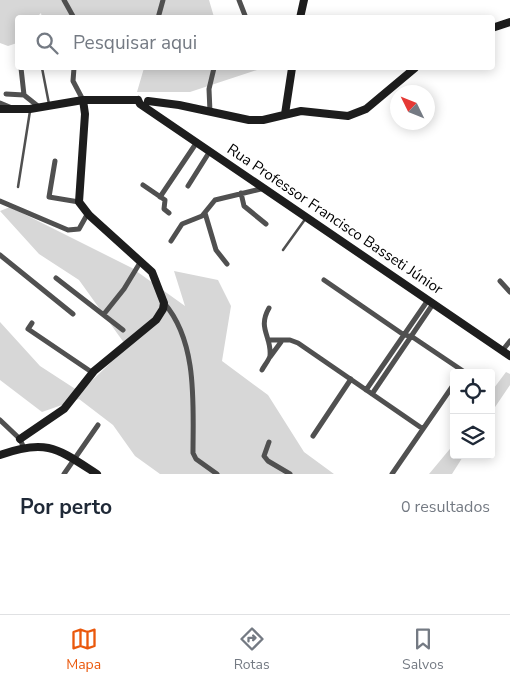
<!DOCTYPE html>
<html lang="pt">
<meta charset="utf-8">
<style>
body{margin:0;font-family:"Nunito Sans",sans-serif;background:#f2f2f3;color:#1f2937}
.controls{position:absolute;right:15px;bottom:15px;display:grid;overflow:hidden;border-radius:5px;box-shadow:0 2px 12px #0003}
.controls button{width:45px;height:45px;display:grid;place-items:center;padding:0;border:0;border-bottom:1px solid #e0e1e3;background:#fff;color:#1f2937;font:25px sans-serif}
.compass{position:absolute;left:390px;top:85px;width:45px;height:45px;border-radius:50%;background:#fff;box-shadow:0 2px 12px #0003;rotate:313deg}
.list{margin:0;padding:0;list-style:none}
h2{display:flex;justify-content:space-between;align-items:center;height:65px;margin:0;padding:0 20px;font-size:21px}
h2 small{font-size:16px;font-weight:400;color:#747a83}
.icon{flex:none;width:28px;height:28px;fill:none;stroke:currentColor;stroke-width:2;stroke-linecap:round;stroke-linejoin:round}
.map{position:relative;flex:none;width:510px;height:474px;overflow:hidden}
.search{position:absolute;background:#fff;box-shadow:0 2px 12px #0003;left:15px;right:15px;top:15px;height:55px;display:flex;align-items:center;gap:12px;box-sizing:border-box;padding:0 18px;border-radius:5px;color:#747a83;font-size:19px}
.sheet{height:140px;background:#fff}
nav{display:flex;justify-content:space-around;align-items:center;box-sizing:border-box;height:70px;border-top:1px solid #e0e1e3;background:#fff;font-size:14px;color:#747a83}
nav a{display:grid;justify-items:center;gap:2px}
nav .on{color:#ea580c}
.map>svg:first-child{display:block}
.green{fill:#d7d7d7}
.lines{fill:none;stroke-linecap:round;stroke-linejoin:round}
.lane{stroke:#505050;stroke-width:2.5}
.street{stroke:#505050;stroke-width:5}
.secondary{stroke:#1d1d1d;stroke-width:8}
.labels{text-anchor:middle;dominant-baseline:central;stroke-width:5;stroke-linejoin:round;paint-order:stroke}
.street-label{font-size:15px;fill:#000;stroke:#fff}
</style>
<div class="map">
<svg width="510" height="474" viewBox="0 0 510 474">
<rect width="100%" height="100%" fill="#fff"/>
<!-- green -->
<path class="green" d="M0,0H209L214,17L42,18L41,13L37,17L18,18L17,43L8,46L0,43Z
M144,68H258L257,70L190,92H137Z
M10,207L132,268L185,306L174,271L218,280L231,306L222,361L268,395L304,452L334,474H160L135,456L113,425L79,399L42,412L0,380V322L40,366L80,392L127,347L79,280L39,254L0,211Z
M506,372L510,374V385L491,413V392Z
M454,444V455H464L452,474H429Z"/>
<g class="lines">
<!-- lane -->
<path class="lane" d="M42,68L49,104
M18,187L30,111
M283,250L306,218"/>
<!-- street -->
<path class="street" d="M64,0L74,18
M239,0L246,18
M158,18L163,0
M74,68L73,81L83,100
M6,94L24,95L21,68
M24,95L39,107
M0,103L12,108
M210,112L209,89L214,68
M55,161L49,197L79,202
M143,185L165,200L164,209L169,213
M188,186L210,151
M241,193L244,206L266,224
M160,197L197,142
M0,201L68,230L79,229L88,213
M205,213L216,250L227,264
M171,241L182,224L202,216L215,200L265,188
M0,255L73,314
M56,278L123,330
M324,280L404,335L411,336L463,371L462,373
M500,281L510,292
M164,303C198,342 193,405 193,453L196,459L217,474
M104,314L124,289L141,261
M32,323L28,329L93,373
M268,340H290L298,343L423,429
M502,351L510,341
M270,357L281,342
M262,370C264,366 269,360 270,356C272,336 257,329 269,308
M366,390L428,300
M372,394L433,304
M0,420L20,439L23,446
M313,436L351,379
M269,442L264,456L268,461L290,474
M64,474L98,425
M392,474L454,384"/>
<!-- secondary -->
<path class="secondary" d="M300,18L304,0
M492,28L510,22
M138,100L140,104L510,356
M148,101L179,105L249,120H263L301,111L348,116L366,109L415,68
M0,109H30L83,100H138
M285,114L292,68
M20,439L64,409L94,371L156,320L163,309L164,303L152,272L89,215L79,202L85,114L83,100
M0,455C47,438 58,449 97,474"/>
</g>
<g class="labels">
<!-- street labels -->
<g class="street-label">
<text transform="translate(335 219) rotate(34)">Rua Professor Francisco Basseti Júnior</text>
</g>
</g>
</svg>
<div class="controls">
<button><svg class="icon" aria-label="locate" viewBox="0 0 24 24"><circle cx="12" cy="12" r="6"/><path d="M12 2v4M12 18v4M2 12h4M18 12h4"/></svg></button>
<button><svg class="icon" aria-label="layers" viewBox="0 0 24 24"><path d="M12 4l9 5-9 5-9-5zM3 14l9 5 9-5"/></svg></button>
</div>
<svg class="compass" viewBox="-18 -18 36 36"><path d="M0-13l5 13h-10z" fill="#e53935"/><path d="M0 13l5-13h-10z" fill="#747a83"/></svg>
<div class="search"><svg class="icon" aria-label="search" viewBox="0 0 24 24"><circle cx="10" cy="10" r="6"/><path d="M15 15l6 6"/></svg>Pesquisar aqui</div>
</div>
<section class="sheet">
<h2>Por perto<small>0 resultados</small></h2>
<ul class="list">
</ul>
</section>
<nav>
<a class="on"><svg class="icon" aria-label="map" viewBox="0 0 24 24"><path d="M3 6l6-2 6 2 6-2v14l-6 2-6-2-6 2zM9 4v14M15 6v14"/></svg>Mapa</a>
<a><svg class="icon" aria-label="directions" viewBox="0 0 24 24"><path d="M12 3l9 9-9 9-9-9zM9 14v-3h6M13 9l2 2-2 2"/></svg>Rotas</a>
<a><svg class="icon" aria-label="saved" viewBox="0 0 24 24"><path d="M7 4h10v16l-5-4-5 4z"/></svg>Salvos</a>
</nav>
